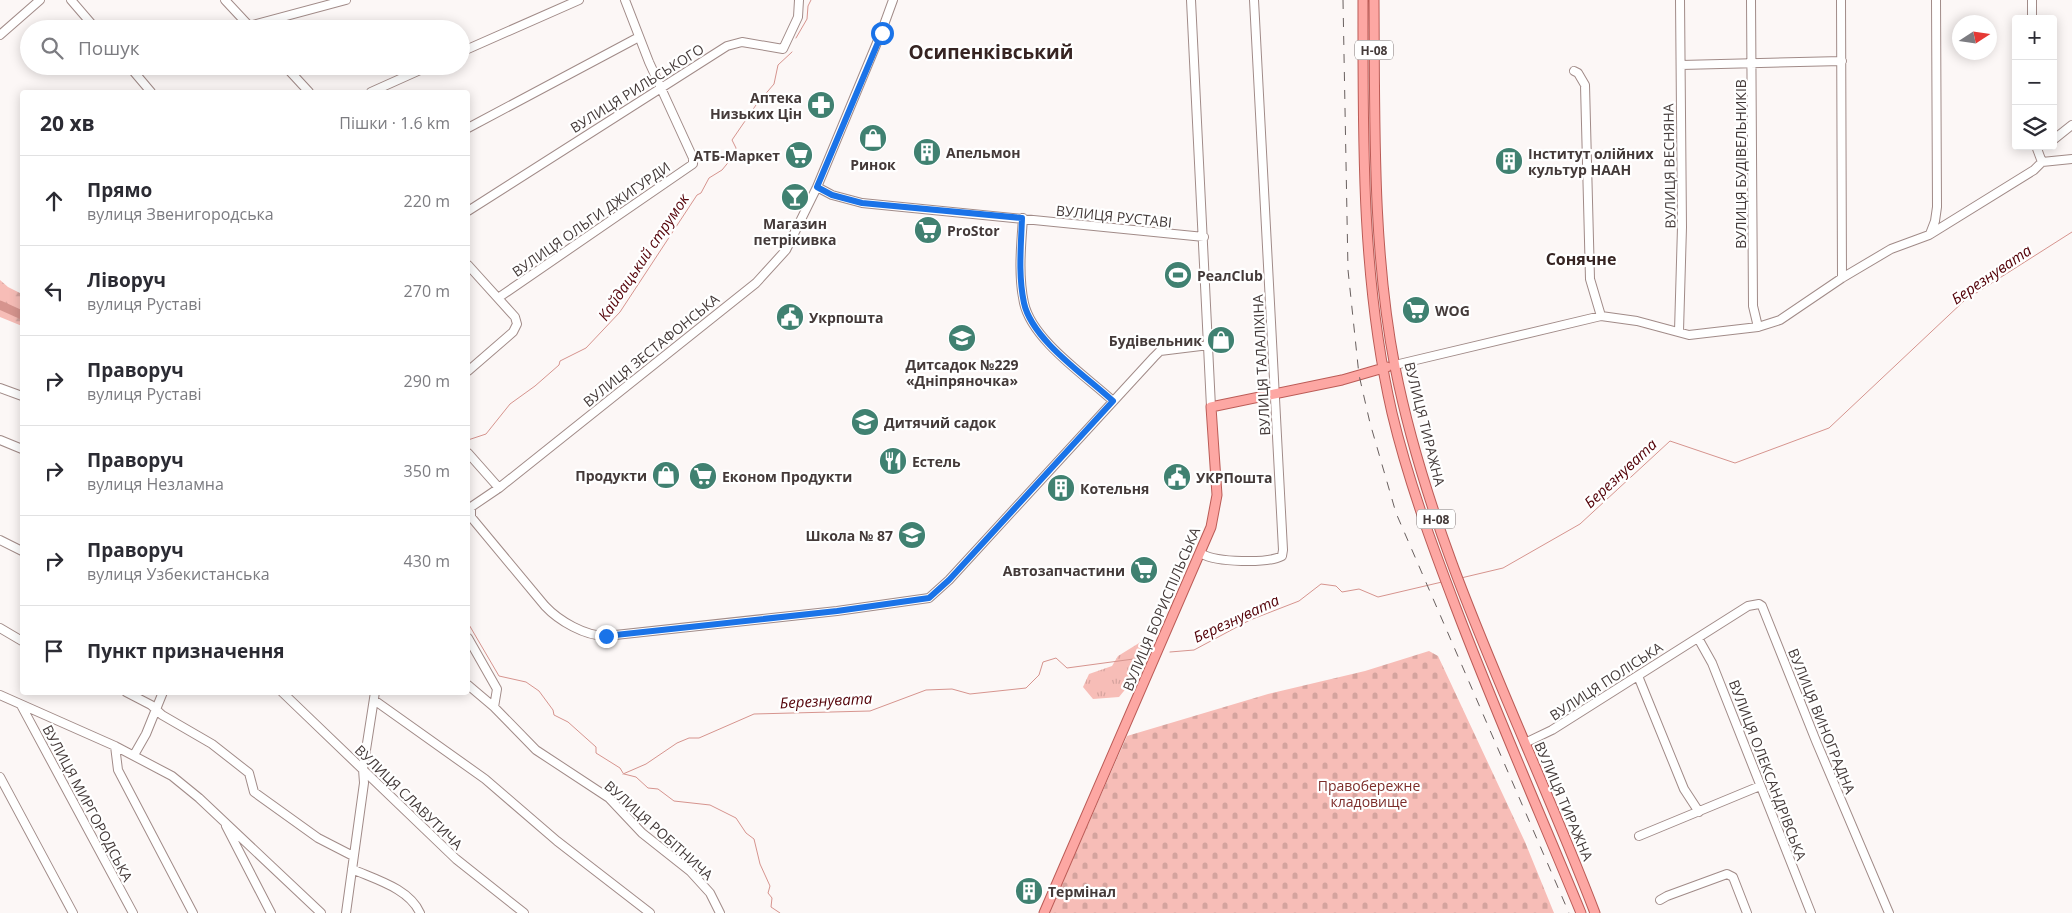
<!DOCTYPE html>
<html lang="uk">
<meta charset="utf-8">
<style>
body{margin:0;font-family:"Open Sans",sans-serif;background:#f2f2f3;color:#2b2b33}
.controls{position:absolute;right:15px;top:15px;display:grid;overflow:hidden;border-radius:5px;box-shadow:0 2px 12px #0003}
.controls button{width:45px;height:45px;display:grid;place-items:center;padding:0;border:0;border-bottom:1px solid #e1e1e2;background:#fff;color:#2b2b33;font:25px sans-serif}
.compass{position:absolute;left:1952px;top:15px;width:45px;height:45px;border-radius:50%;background:#fff;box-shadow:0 2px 12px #0003;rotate:78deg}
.stop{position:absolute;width:15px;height:15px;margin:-11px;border:4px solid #1a73e8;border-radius:50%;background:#fff}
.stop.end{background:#1a73e8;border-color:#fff;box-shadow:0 1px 5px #0008}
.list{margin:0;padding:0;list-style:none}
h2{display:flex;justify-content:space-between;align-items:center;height:65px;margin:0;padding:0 20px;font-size:21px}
h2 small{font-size:16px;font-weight:400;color:#7c7c81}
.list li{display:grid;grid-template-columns:32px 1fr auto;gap:15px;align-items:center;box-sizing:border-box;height:90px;padding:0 20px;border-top:1px solid #e1e1e2}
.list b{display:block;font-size:19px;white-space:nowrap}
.list p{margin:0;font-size:16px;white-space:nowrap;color:#7c7c81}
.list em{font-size:16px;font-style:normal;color:#7c7c81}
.icon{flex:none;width:28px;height:28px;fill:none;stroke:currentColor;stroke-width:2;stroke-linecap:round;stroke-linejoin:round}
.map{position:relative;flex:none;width:2072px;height:913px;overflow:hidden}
.search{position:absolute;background:#fff;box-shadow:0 2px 12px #0003;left:20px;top:20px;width:450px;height:55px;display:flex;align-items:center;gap:12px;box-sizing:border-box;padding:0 18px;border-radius:28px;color:#7c7c81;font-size:19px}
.panel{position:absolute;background:#fff;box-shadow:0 2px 12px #0003;left:20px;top:90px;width:450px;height:605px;border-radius:5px}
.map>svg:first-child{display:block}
.forest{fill:url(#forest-firs)}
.cemetery{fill:url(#cemetery-stones)}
.park{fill:url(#park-tufts)}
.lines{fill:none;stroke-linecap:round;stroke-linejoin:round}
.stream{stroke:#d6948e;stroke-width:1}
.river{stroke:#d6948e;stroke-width:9}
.minor-casing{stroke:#a18b88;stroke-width:10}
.major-casing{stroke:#bb5b56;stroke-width:11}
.minor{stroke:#fff;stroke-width:8}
.major{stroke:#fda7a3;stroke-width:9}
.rail{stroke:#685f5e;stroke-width:1;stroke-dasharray:9 9;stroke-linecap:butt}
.route{stroke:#1a73e8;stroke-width:6}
.labels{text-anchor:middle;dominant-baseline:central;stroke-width:4.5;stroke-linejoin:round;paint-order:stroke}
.shield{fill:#fff;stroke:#7c7574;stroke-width:1}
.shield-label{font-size:12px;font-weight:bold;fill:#443a39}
.street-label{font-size:14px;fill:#443a39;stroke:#fff}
.poi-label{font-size:14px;font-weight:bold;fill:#443a39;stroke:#fff;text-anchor:start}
.park-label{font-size:14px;fill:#7c2d2a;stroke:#fff}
.water-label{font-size:15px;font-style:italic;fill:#540208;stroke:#fff}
.quarter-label{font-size:16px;font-weight:bold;fill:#362422;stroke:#fff}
.district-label{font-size:19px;font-weight:bold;fill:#362422;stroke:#fff}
</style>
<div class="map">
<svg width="2072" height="913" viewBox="0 0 2072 913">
<defs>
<pattern id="forest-firs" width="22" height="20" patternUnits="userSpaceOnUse" patternTransform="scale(1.25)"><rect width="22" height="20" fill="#f7bdb7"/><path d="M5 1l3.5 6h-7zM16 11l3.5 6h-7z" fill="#d5a39e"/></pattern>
<pattern id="cemetery-stones" width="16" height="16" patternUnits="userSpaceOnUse" patternTransform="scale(1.25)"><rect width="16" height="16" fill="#f7bdb7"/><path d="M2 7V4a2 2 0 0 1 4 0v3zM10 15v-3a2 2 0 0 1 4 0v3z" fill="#d5a39e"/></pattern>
<pattern id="park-tufts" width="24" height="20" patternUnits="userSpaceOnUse" patternTransform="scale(1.25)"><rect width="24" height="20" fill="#f7bdb7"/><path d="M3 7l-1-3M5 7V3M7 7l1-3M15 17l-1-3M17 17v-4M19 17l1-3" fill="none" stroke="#d5a39e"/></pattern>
</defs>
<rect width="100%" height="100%" fill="#fcf7f6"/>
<!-- forest -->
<path class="forest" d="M0,280L8,287L22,294V326L0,317Z"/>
<!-- cemetery -->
<path class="cemetery" d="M1429,651L1438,656L1525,842L1554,913H1049L1127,736L1268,694L1365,671Z"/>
<!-- park -->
<path class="park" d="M1144,640L1137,675L1119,697L1093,699L1083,687L1089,674L1112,666L1118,656Z"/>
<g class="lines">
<!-- stream -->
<path class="stream" d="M796,38L807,19L808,6L811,0
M468,440L486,434L510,404L535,386L559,365L560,361L586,348L620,312L697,195L701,193L709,178L722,170L735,154L736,148L732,140L756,105L774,84L778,65L792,52
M1461,578L1503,568L1580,524L1670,441L1735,463L1829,428L1965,300L2072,232
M468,623L499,676L526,682L539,691L553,710L554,715L568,722L596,747V753L620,768L623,773
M1170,652L1194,650L1250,620L1299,601L1321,584L1336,586L1342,592L1359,589L1378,597L1442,582
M623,774L646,764L677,743L689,738H699L754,714L870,711L926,690L952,689L970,694L1026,688L1039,675L1043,662L1056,658L1067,668L1141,658
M624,774L636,777L648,788L658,789L674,801L710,805L736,818L746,833L754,839L760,864L770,886L768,893L772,898L771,907L780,913"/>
<!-- river -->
<path class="river" d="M0,305L22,315"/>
<defs>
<path id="minor" d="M71,0L96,29
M225,0L252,29
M893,0L881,33L817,187L786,250L756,283L499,488L471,507V517L545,606C559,621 585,636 606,636L837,611L929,598L949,580L1154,357L1160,351L1209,345
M1191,0L1211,407
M1751,0L1753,306L1758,327
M1841,0L1842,278
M2032,0V19
M249,26L346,0
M0,35L40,0
M461,52L579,0
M1681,65L1842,61
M129,66L151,92
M285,66L309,92
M1574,71L1578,73L1585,85L1590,279L1601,316
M371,92L429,66
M468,128L639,37
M2053,140L2072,125
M2036,146L2042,162
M817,187L832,195L862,203L1204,237
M468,211L727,46L742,42L783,49L798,17L799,0
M1023,218C1021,246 1018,275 1024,303C1032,340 1086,376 1113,401
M1930,234L1935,221L1937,207L1936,0
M468,265L515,317L517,324L513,332L468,371
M498,298L693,164V158L649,62L625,0
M1679,331L1682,227L1680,0
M1395,365L1601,316L1637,321L1689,335L1758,327L1780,320L1842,278L1891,249L1929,235L2034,170L2042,162L2072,159
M0,388L22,396
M0,440L22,449
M468,453L499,488
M0,540L22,551
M1202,554C1216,562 1267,564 1282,556L1283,550L1254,0
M0,628L22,641
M468,638L497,689L494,707L536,750L609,798L642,833L690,871L710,893L720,913
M1698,638L1712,663L1811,913
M1638,676L1684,789L1699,812
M468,685L494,707
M126,692L151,705L162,715L212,744L249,773L254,792L318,838L353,856
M282,692L456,859L524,913
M0,695L115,746L172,776L199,798L321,913
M374,700L485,779L557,841L650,913
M21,705L133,913
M1525,743L1552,730L1748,606L1759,604L1762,606L1816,741L1889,913
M115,746L118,770L193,913
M134,755L146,734L163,692
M0,777L73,913
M226,826L271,913
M1639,836L1760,786
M352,869C374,879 409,888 420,913
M1660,900L1667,896L1727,874L1733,877L1747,913
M346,913L364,783L363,769L375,692"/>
<path id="major" d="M1363,0C1363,138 1361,278 1392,413C1408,480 1432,545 1456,608C1495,711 1539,811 1581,913
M1374,0C1375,120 1372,249 1395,367C1433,558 1526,732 1595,913
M1044,913L1211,527L1217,495L1211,407L1342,380L1387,367"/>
</defs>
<!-- minor casing -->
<use href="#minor" class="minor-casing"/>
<!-- major casing -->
<use href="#major" class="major-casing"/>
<!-- minor -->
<use href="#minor" class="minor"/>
<!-- major -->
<use href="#major" class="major"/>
<!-- rail -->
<path class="rail" d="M1343,0L1348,270L1359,375L1370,423L1396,513L1569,913"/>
</g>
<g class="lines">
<!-- route -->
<path class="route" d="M606,636L837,611L929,598L949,580L1113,401C1086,376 1032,340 1024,303C1018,275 1021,246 1022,218L862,203L832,195L817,187L882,33"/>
</g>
<!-- icons -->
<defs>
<symbol id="pharmacy-disc" viewBox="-11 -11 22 22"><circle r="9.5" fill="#408171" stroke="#fff"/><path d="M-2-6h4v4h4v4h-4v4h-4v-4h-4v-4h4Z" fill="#fff"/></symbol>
<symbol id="shop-disc" viewBox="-11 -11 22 22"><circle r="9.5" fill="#408171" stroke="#fff"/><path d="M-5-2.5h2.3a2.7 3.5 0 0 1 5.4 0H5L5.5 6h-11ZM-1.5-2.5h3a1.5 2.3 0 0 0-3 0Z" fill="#fff"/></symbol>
<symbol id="building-disc" viewBox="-11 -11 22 22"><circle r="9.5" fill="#408171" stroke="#fff"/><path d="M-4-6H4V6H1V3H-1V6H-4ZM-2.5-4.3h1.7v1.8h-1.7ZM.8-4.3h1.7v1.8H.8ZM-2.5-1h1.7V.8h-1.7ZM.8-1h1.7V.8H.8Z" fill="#fff"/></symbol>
<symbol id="supermarket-disc" viewBox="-11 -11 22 22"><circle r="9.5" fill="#408171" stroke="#fff"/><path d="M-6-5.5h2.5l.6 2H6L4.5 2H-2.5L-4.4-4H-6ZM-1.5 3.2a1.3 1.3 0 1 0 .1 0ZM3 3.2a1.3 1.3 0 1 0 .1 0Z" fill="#fff"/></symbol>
<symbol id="bar-disc" viewBox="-11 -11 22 22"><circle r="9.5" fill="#408171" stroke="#fff"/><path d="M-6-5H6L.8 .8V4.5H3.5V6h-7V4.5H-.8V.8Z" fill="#fff"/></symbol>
<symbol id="stadium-disc" viewBox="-11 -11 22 22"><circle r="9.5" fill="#408171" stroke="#fff"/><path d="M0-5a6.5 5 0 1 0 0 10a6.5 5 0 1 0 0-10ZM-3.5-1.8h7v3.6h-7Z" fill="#fff"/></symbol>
<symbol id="civic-disc" viewBox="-11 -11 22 22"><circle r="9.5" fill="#408171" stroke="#fff"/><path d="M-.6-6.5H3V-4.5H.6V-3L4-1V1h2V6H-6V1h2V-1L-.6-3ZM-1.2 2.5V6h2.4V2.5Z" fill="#fff"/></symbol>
<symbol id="school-disc" viewBox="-11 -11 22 22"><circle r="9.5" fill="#408171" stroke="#fff"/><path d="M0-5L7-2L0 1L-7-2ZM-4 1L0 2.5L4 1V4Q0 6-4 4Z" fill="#fff"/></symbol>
<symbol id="restaurant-disc" viewBox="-11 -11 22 22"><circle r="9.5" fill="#408171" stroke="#fff"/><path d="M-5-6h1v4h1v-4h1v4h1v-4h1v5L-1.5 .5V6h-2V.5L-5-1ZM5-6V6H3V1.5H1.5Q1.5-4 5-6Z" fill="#fff"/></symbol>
</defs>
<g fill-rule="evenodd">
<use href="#pharmacy-disc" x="805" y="89" width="32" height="32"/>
<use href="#shop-disc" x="857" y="122" width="32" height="32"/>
<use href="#building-disc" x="911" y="136" width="32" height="32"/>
<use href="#supermarket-disc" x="783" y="139" width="32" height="32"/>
<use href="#building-disc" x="1493" y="145" width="32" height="32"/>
<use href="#bar-disc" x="779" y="181" width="32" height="32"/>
<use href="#supermarket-disc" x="912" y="214" width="32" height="32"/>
<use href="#stadium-disc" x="1162" y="259" width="32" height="32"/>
<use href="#supermarket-disc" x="1400" y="294" width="32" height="32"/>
<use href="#civic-disc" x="774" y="301" width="32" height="32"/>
<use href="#school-disc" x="946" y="322" width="32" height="32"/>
<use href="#shop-disc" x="1205" y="324" width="32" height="32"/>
<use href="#school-disc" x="849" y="406" width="32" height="32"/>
<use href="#restaurant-disc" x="877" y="445" width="32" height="32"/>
<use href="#shop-disc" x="650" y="459" width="32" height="32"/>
<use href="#supermarket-disc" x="687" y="460" width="32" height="32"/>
<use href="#civic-disc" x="1161" y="461" width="32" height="32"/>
<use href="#building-disc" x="1045" y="472" width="32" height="32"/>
<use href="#school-disc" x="896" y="519" width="32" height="32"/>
<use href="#supermarket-disc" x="1128" y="554" width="32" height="32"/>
<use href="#building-disc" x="1013" y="875" width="32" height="32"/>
</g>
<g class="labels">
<!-- shield labels -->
<g class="shield">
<rect x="1355" y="40.5" width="38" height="19" rx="4"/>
<rect x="1417" y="509.5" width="38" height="19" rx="4"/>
</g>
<g class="shield-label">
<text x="1374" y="50">Н-08</text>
<text x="1436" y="519">Н-08</text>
</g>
<!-- street labels -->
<g class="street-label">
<text transform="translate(637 88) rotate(-32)">ВУЛИЦЯ РИЛЬСЬКОГО</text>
<text transform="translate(1740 164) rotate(-90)">ВУЛИЦЯ БУДІВЕЛЬНИКІВ</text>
<text transform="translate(1669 166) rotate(-91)">ВУЛИЦЯ ВЕСНЯНА</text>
<text transform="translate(1114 216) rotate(6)">ВУЛИЦЯ РУСТАВІ</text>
<text transform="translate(591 219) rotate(-35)">ВУЛИЦЯ ОЛЬГИ ДЖИГУРДИ</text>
<text transform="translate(651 350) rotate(-39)">ВУЛИЦЯ ЗЕСТАФОНСЬКА</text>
<text transform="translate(1261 365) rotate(-93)">ВУЛИЦЯ ТАЛАЛІХІНА</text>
<text transform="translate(1425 424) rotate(76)">ВУЛИЦЯ ТИРАЖНА</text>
<text transform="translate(1161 609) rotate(-67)">ВУЛИЦЯ БОРИСПІЛЬСЬКА</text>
<text transform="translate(1606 681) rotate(-33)">ВУЛИЦЯ ПОЛІСЬКА</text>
<text transform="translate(1822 721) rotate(68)">ВУЛИЦЯ ВИНОГРАДНА</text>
<text transform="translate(1768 770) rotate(69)">ВУЛИЦЯ ОЛЕКСАНДРІВСЬКА</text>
<text transform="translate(409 797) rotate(44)">ВУЛИЦЯ СЛАВУТИЧА</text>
<text transform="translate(1564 801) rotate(67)">ВУЛИЦЯ ТИРАЖНА</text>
<text transform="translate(88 803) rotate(62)">ВУЛИЦЯ МИРГОРОДСЬКА</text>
<text transform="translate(659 830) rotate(42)">ВУЛИЦЯ РОБІТНИЧА</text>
</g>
<!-- poi labels -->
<g class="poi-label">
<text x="802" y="97" text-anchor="end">Аптека<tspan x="802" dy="16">Низьких Цін</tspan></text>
<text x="946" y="152">Апельмон</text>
<text x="1528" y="153">Інститут олійних<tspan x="1528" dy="16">культур НААН</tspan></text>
<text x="780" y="155" text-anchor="end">АТБ-Маркет</text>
<text x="873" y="164" text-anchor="middle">Ринок</text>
<text x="795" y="223" text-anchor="middle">Магазин<tspan x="795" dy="16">петрікивка</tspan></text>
<text x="947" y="230">ProStor</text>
<text x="1197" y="275">РеалClub</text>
<text x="1435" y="310">WOG</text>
<text x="809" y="317">Укрпошта</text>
<text x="1202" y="340" text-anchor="end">Будівельник</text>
<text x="962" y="364" text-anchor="middle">Дитсадок №229<tspan x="962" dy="16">«Дніпряночка»</tspan></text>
<text x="884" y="422">Дитячий садок</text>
<text x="912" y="461">Естель</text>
<text x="647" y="475" text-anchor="end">Продукти</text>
<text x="722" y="476">Економ Продукти</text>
<text x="1196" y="477">УКРПошта</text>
<text x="1080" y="488">Котельня</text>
<text x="893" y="535" text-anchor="end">Школа № 87</text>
<text x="1125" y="570" text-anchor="end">Автозапчастини</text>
<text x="1048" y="891">Термінал</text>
</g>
<!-- park labels -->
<g class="park-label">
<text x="1369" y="785">Правобережне<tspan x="1369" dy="16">кладовище</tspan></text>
</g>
<!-- water labels -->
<g class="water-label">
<text transform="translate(643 257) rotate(-56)">Кайдацький струмок</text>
<text transform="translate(1991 274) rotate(-34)">Березнувата</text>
<text transform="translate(1620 473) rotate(-43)">Березнувата</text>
<text transform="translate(1236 618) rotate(-25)">Березнувата</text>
<text transform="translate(826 700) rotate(-3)">Березнувата</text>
</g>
<!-- quarter labels -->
<g class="quarter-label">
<text x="1581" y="259">Сонячне</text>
</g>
<!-- district labels -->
<g class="district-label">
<text x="991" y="52">Осипенківський</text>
</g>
</g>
</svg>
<div class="controls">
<button>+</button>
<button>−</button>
<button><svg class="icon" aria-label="layers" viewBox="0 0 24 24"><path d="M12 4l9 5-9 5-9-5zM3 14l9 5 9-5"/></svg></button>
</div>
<svg class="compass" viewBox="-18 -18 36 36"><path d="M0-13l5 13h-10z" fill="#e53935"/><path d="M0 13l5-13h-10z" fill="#7c7c81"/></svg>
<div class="stop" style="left:882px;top:33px"></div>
<div class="stop end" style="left:606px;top:636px"></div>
<div class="search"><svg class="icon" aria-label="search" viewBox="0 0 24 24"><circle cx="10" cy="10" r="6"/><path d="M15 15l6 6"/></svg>Пошук</div>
<section class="panel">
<h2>20 хв<small>Пішки · 1.6 km</small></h2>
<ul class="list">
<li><svg class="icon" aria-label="ahead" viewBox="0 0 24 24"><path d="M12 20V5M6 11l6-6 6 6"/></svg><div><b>Прямо</b><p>вулиця Звенигородська</p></div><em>220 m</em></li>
<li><svg class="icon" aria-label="left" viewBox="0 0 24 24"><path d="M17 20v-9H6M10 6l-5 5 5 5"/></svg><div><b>Ліворуч</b><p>вулиця Руставі</p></div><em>270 m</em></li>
<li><svg class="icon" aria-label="right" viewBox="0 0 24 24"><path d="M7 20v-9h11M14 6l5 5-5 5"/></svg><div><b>Праворуч</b><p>вулиця Руставі</p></div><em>290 m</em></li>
<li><svg class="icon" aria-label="right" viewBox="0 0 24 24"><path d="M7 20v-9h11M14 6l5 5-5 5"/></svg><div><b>Праворуч</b><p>вулиця Незламна</p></div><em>350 m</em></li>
<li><svg class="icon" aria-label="right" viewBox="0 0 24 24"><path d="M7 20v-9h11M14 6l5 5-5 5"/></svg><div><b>Праворуч</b><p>вулиця Узбекистанська</p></div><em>430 m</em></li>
<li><svg class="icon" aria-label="arrive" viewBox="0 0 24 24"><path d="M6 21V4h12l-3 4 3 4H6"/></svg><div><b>Пункт призначення</b></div></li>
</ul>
</section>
</div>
